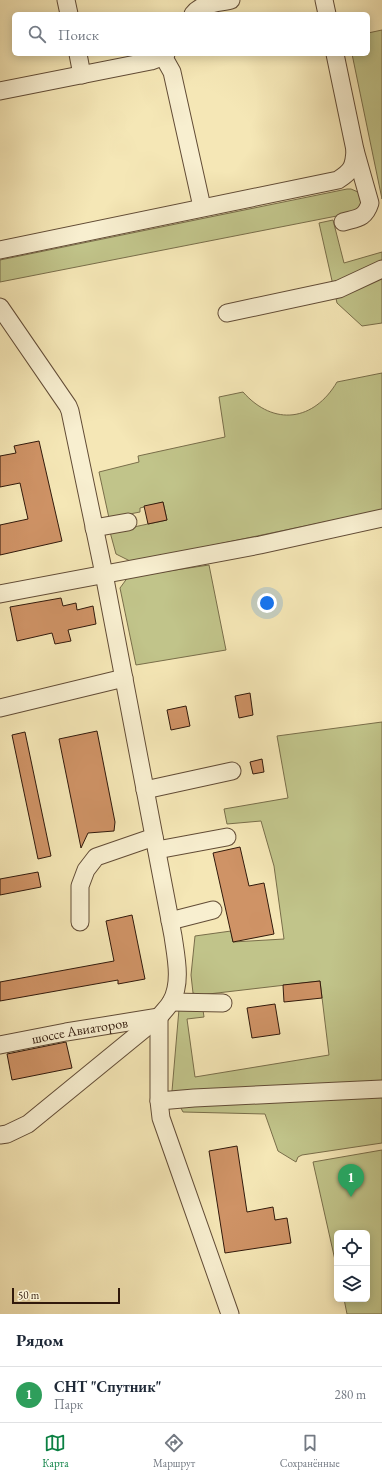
<!DOCTYPE html>
<html lang="ru">
<meta charset="utf-8">
<style>
body{margin:0;font-family:"EB Garamond",serif;background:#f2f2f3;color:#1f2937}
.controls{position:absolute;right:12px;bottom:12px;display:grid;overflow:hidden;border-radius:6px;box-shadow:0 2px 10px #0003}
.controls button{width:36px;height:36px;display:grid;place-items:center;padding:0;border:0;border-bottom:1px solid #e0e1e3;background:#fff;color:#1f2937;font:20px sans-serif}
.scale{position:absolute;left:12px;bottom:10px;width:108px;box-sizing:border-box;padding-left:4px;border:2px solid #31190b;border-top:0;font-size:11px;line-height:14px;white-space:nowrap;color:#31190b;-webkit-text-stroke:3px #f8efd0;paint-order:stroke}
.you{position:absolute;left:267px;top:603px;width:14px;height:14px;margin:-10px;border:3px solid #fff;border-radius:50%;background:#1a73e8;box-shadow:0 0 0 6px #1a73e833}
.badge{display:grid;place-items:center;width:26px;height:26px;border-radius:50%;background:#0b8043;color:#fff;font-size:13px;font-weight:700}
.pin{position:absolute;translate:-50% -33px;filter:drop-shadow(0 1px 2px #0008)}
.pin::after{content:'';position:absolute;top:21px;width:14px;height:12px;background:inherit;clip-path:polygon(0 0,100% 0,50% 100%)}
.list{margin:0;padding:0;list-style:none}
h2{display:flex;justify-content:space-between;align-items:center;height:52px;margin:0;padding:0 16px;font-size:17px}
h2 small{font-size:13px;font-weight:400;color:#747a83}
.list li{display:grid;grid-template-columns:26px 1fr auto;gap:12px;align-items:center;box-sizing:border-box;height:56px;padding:0 16px;border-top:1px solid #e0e1e3}
.list b{display:block;font-size:15px;white-space:nowrap}
.list p{margin:0;font-size:13px;white-space:nowrap;color:#747a83}
.list em{font-size:13px;font-style:normal;color:#747a83}
.icon{flex:none;width:22px;height:22px;fill:none;stroke:currentColor;stroke-width:2;stroke-linecap:round;stroke-linejoin:round}
.map{position:relative;flex:none;width:382px;height:1314px;overflow:hidden}
.search{position:absolute;background:#fff;box-shadow:0 2px 10px #0003;left:12px;right:12px;top:12px;height:44px;display:flex;align-items:center;gap:10px;box-sizing:border-box;padding:0 14px;border-radius:6px;color:#747a83;font-size:15px}
.sheet{height:108px;background:#fff}
nav{display:flex;justify-content:space-around;align-items:center;box-sizing:border-box;height:56px;border-top:1px solid #e0e1e3;background:#fff;font-size:11px;color:#747a83}
nav a{display:grid;justify-items:center;gap:2px}
nav .on{color:#0b8043}
.map>svg:first-child{display:block}
.green{fill:#c1c48a;stroke:#796e4a}
.building{fill:#cf9366;stroke:#31190b}
.lines{fill:none;stroke-linecap:round;stroke-linejoin:round}
.minor-casing{stroke:#624c36;stroke-width:19}
.minor{stroke:#f8efd0;stroke-width:17}
.labels{text-anchor:middle;dominant-baseline:central;stroke-width:3;stroke-linejoin:round;paint-order:stroke}
.street-label{font-size:14px;fill:#31190b;stroke:#f8efd0}
</style>
<div class="map">
<svg width="382" height="1314" viewBox="0 0 382 1314">
<rect width="100%" height="100%" fill="#f5e7b6"/>
<filter id="stains"><feTurbulence type="fractalNoise" baseFrequency=".005" numOctaves="4"/><feColorMatrix values="0 0 0 0 .2 0 0 0 0 .09 0 0 0 0 .02 0 0 0 .5 -.17"/></filter>
<radialGradient id="worn" r=".72"><stop offset=".6" stop-color="#630" stop-opacity="0"/><stop offset="1" stop-color="#630" stop-opacity=".3"/></radialGradient>
<!-- green -->
<path class="green" d="M382,30V199L352,54H368V33Z
M347,189H351L358,192C366,203 360,206 352,213L0,282V260Z
M333,220L344,263L382,252V323L362,326L337,303L319,223Z
M382,373V510L132,562L116,554L110,532L167,520L163,502L140,508V512L109,518L99,472L139,462L138,456L225,437L219,397L243,392C274,427 314,421 337,382Z
M209,565L226,650L136,665L120,588L128,577Z
M382,722V1143L302,1155L298,1157L296,1162L278,1151L265,1114L183,1112L172,1091L179,1009L203,1010L204,1017L187,1019L195,1077L329,1055L320,981L200,995L193,993L191,975L195,936L231,931L233,942L284,939L274,866L261,821L227,824L224,809L288,798L277,736Z
M382,1150V1314H347L344,1299H367V1233H337V1269L313,1162Z"/>
<!-- building -->
<path class="building" d="M39,441L62,541L0,555V525L28,519L20,483L0,487V456L16,453L14,446Z
M163,502L167,520L148,524L144,506Z
M61,598L63,606L76,603L77,610L93,606L96,624L68,630L71,641L55,644L52,633L17,641L10,607Z
M250,693L253,715L239,718L235,696Z
M186,706L190,726L171,730L167,710Z
M97,731L115,822L114,831L88,833L81,848L59,739Z
M25,732L51,856L38,859L12,735Z
M262,759L264,772L253,774L250,762Z
M240,847L249,886L264,883L274,934L233,942L213,853Z
M38,872L41,887L0,895V879Z
M132,915L145,979L118,984V980L0,1001V982L114,961L106,921Z
M320,981L322,998L284,1002L283,985Z
M275,1004L280,1034L252,1038L247,1008Z
M66,1042L72,1068L12,1080L7,1054Z
M237,1146L247,1212L273,1207L275,1220L287,1218L291,1243L225,1253L209,1151Z"/>
<g class="lines">
<defs>
<g id="minor">
<path d="M66,0L69,14"/>
<path d="M324,0L327,14"/>
<path d="M193,14C201,3 219,3 231,0"/>
<path d="M78,54L82,75"/>
<path d="M335,54L355,150L370,203C365,219 357,218 343,222"/>
<path d="M163,56L172,72L202,207"/>
<path d="M0,91L151,61L159,58L166,54"/>
<path d="M0,250L338,180C352,171 354,167 355,150"/>
<path d="M0,307L68,406L70,411L104,574L173,936C176,957 182,983 171,1002C168,1007 163,1012 159,1017L28,1124L7,1134L0,1135"/>
<path d="M227,313L339,289L382,269"/>
<path d="M94,528L128,522"/>
<path d="M0,594L260,545L382,518"/>
<path d="M0,708L124,678"/>
<path d="M145,790L232,771"/>
<path d="M157,850L227,837"/>
<path d="M170,921L213,910"/>
<path d="M80,922V886L86,870L96,857L154,837"/>
<path d="M171,1002L223,1003"/>
<path id="s1" d="M0,1045L66,1032L159,1017V1101L161,1118L230,1314"/>
<path d="M159,1101L194,1098L382,1089"/>
</g>
</defs>
<!-- minor casing -->
<use href="#minor" class="minor-casing"/>
<!-- minor -->
<use href="#minor" class="minor"/>
</g>
<g class="labels">
<!-- street labels -->
<g class="street-label">
<text stroke="none"><textPath href="#s1" startOffset="81">шоссе Авиаторов</textPath></text>
</g>
</g>
<rect width="100%" height="100%" filter="url(#stains)"/>
<rect width="100%" height="100%" fill="url(#worn)"/>
</svg>
<div class="controls">
<button><svg class="icon" aria-label="locate" viewBox="0 0 24 24"><circle cx="12" cy="12" r="6"/><path d="M12 2v4M12 18v4M2 12h4M18 12h4"/></svg></button>
<button><svg class="icon" aria-label="layers" viewBox="0 0 24 24"><path d="M12 4l9 5-9 5-9-5zM3 14l9 5 9-5"/></svg></button>
</div>
<div class="scale">50 m</div>
<div class="you"></div>
<div class="pin badge" style="left:351px;top:1197px;background:#2e9e5b">1</div>
<div class="search"><svg class="icon" aria-label="search" viewBox="0 0 24 24"><circle cx="10" cy="10" r="6"/><path d="M15 15l6 6"/></svg>Поиск</div>
</div>
<section class="sheet">
<h2>Рядом<small></small></h2>
<ul class="list">
<li><span class="badge" style="background:#2e9e5b">1</span><div><b>СНТ &quot;Спутник&quot;</b><p>Парк</p></div><em>280 m</em></li>
</ul>
</section>
<nav>
<a class="on"><svg class="icon" aria-label="map" viewBox="0 0 24 24"><path d="M3 6l6-2 6 2 6-2v14l-6 2-6-2-6 2zM9 4v14M15 6v14"/></svg>Карта</a>
<a><svg class="icon" aria-label="directions" viewBox="0 0 24 24"><path d="M12 3l9 9-9 9-9-9zM9 14v-3h6M13 9l2 2-2 2"/></svg>Маршрут</a>
<a><svg class="icon" aria-label="saved" viewBox="0 0 24 24"><path d="M7 4h10v16l-5-4-5 4z"/></svg>Сохранённые</a>
</nav>
